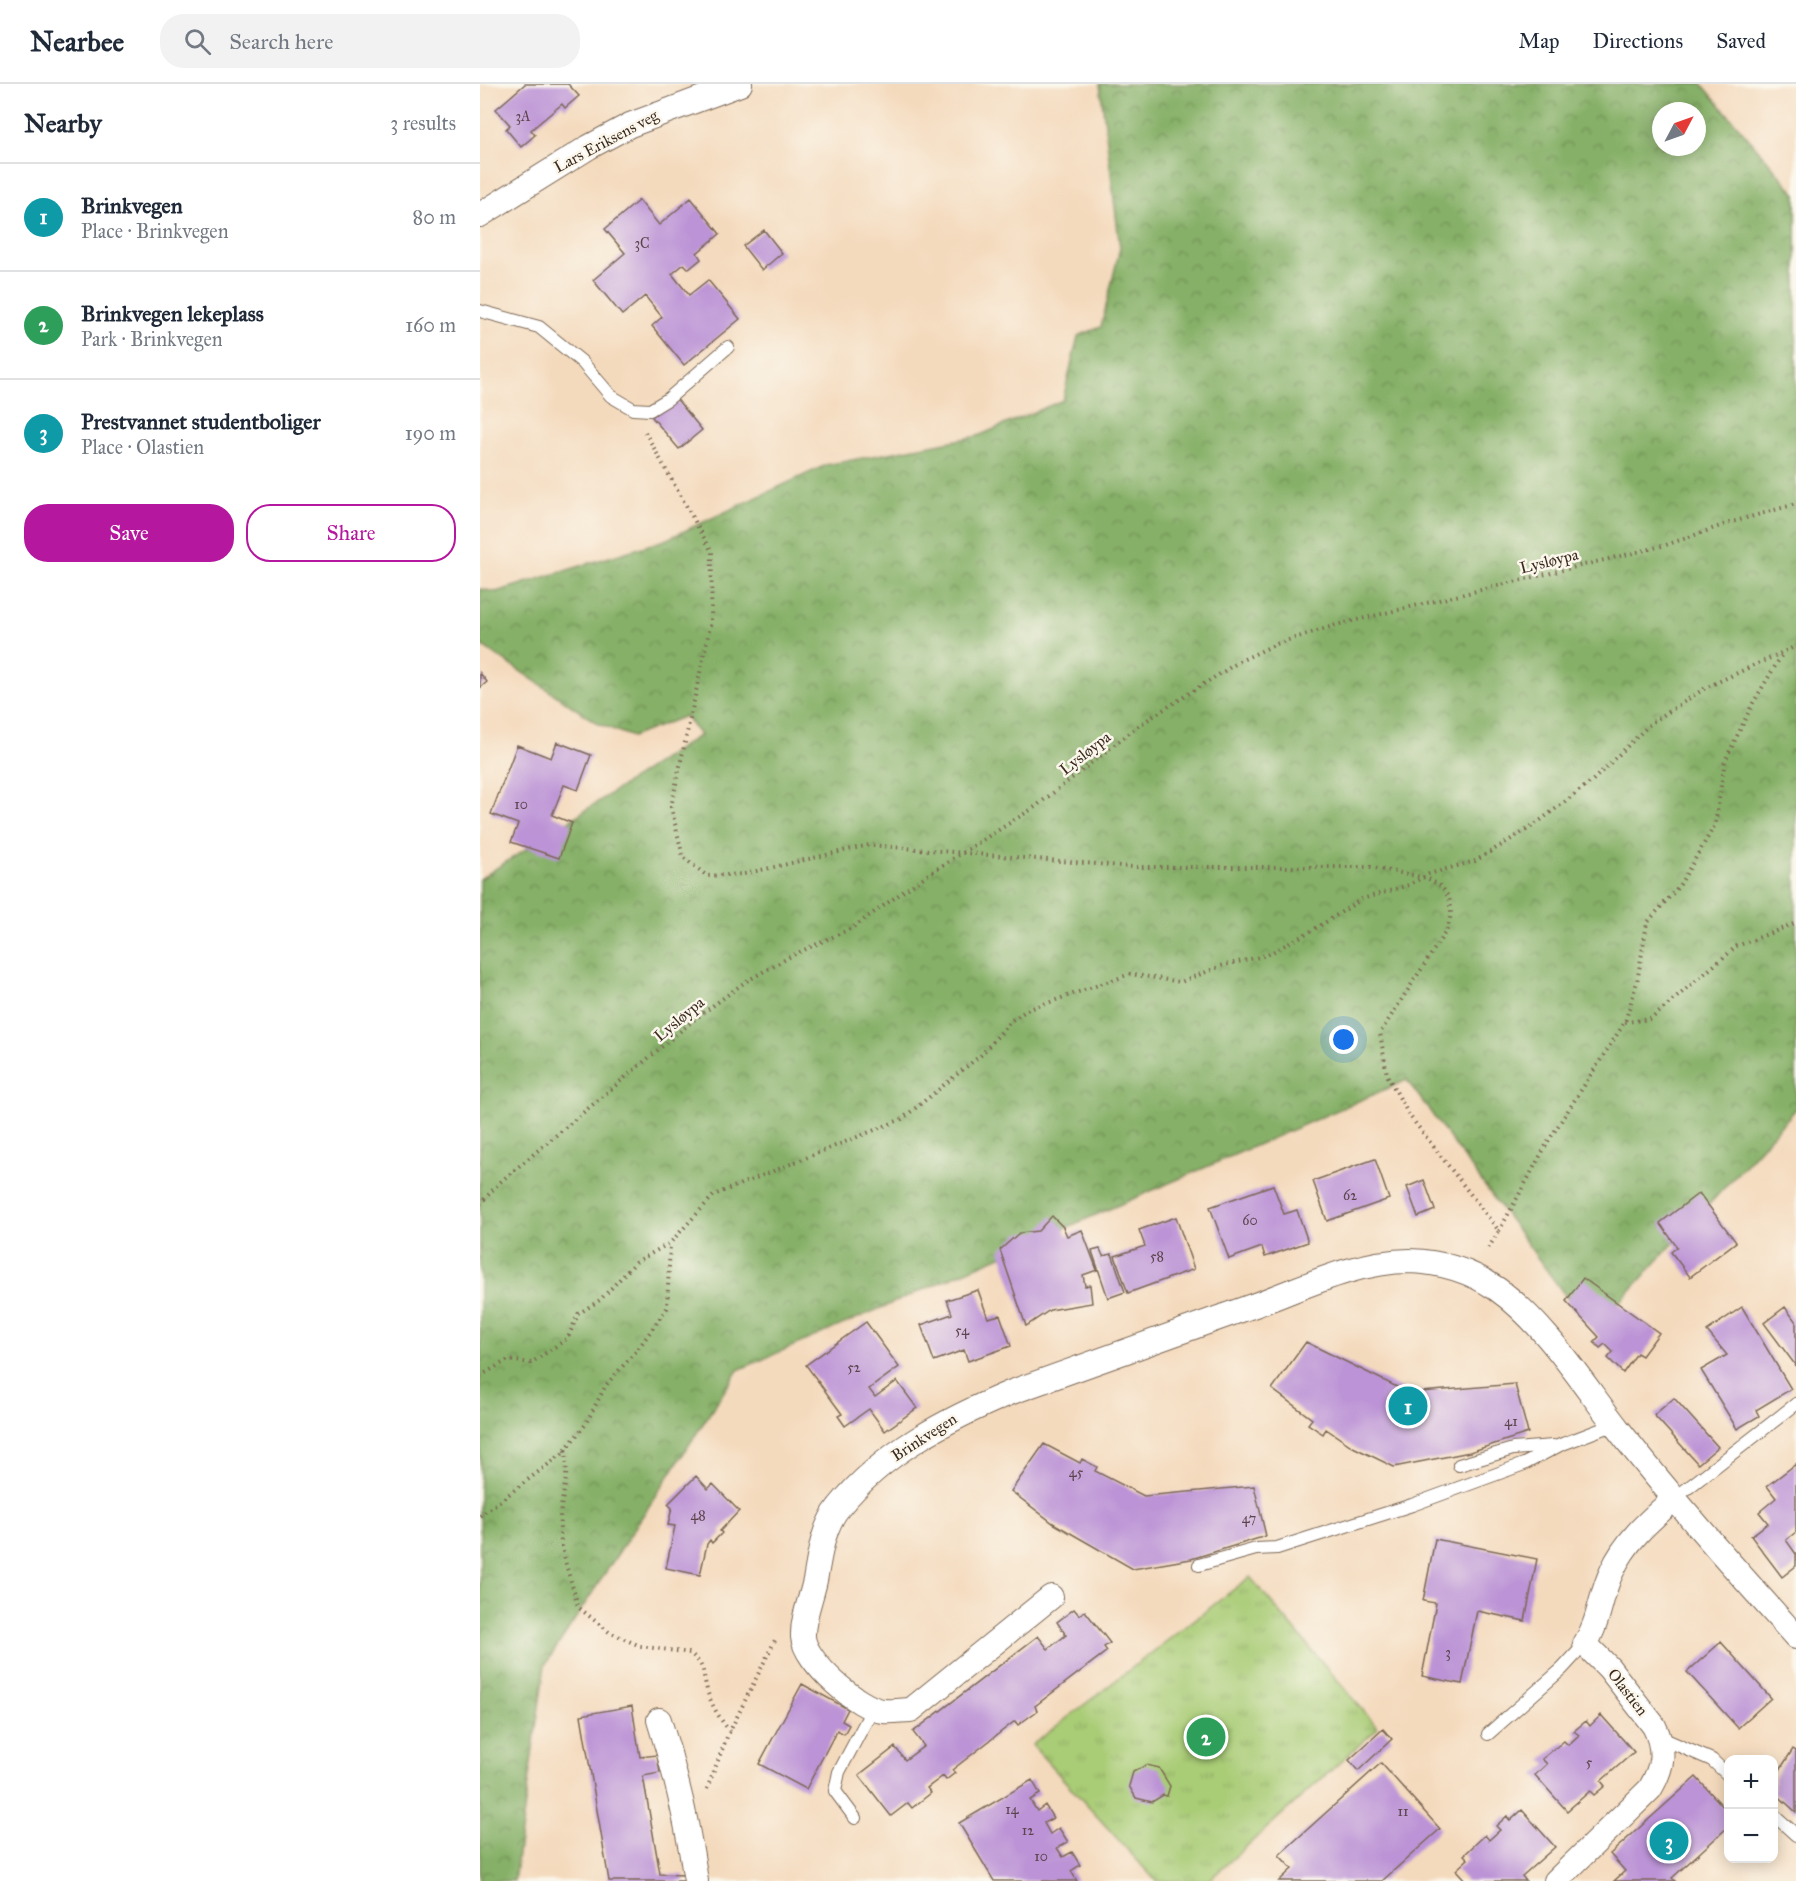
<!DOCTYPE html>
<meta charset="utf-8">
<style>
body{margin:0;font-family:"IM FELL Great Primer",serif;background:#f2f2f3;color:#1f2937}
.controls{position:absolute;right:18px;bottom:18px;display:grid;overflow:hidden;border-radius:12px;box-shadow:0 3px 15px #0003}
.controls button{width:54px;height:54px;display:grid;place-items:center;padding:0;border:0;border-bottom:2px solid #e0e1e3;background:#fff;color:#1f2937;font:30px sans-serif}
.compass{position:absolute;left:1172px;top:18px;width:54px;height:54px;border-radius:50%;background:#fff;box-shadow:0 3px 15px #0003;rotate:49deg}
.you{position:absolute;left:864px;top:956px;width:21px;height:21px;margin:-15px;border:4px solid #fff;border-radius:50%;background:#1a73e8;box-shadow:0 0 0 9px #1a73e833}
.badge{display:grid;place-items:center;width:39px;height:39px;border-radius:50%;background:#b5179e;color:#fff;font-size:20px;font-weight:700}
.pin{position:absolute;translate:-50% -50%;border:3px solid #fff;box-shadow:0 2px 6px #0006}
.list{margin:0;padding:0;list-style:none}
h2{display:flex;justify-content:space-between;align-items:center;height:78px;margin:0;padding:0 24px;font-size:26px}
h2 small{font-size:20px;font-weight:400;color:#747a83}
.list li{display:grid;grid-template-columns:39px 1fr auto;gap:18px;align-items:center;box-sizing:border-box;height:108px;padding:0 24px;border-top:2px solid #e0e1e3}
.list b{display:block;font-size:22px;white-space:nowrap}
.list p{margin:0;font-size:20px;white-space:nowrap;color:#747a83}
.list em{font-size:20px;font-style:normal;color:#747a83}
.actions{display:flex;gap:12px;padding:18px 24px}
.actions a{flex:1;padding:14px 0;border:2px solid #b5179e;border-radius:24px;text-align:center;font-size:21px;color:#b5179e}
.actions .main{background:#b5179e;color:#fff}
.icon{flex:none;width:33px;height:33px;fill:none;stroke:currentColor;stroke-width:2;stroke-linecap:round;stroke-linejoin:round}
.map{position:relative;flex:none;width:1316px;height:1797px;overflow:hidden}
header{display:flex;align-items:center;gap:36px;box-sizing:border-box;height:84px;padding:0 30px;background:#fff;border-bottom:2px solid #e0e1e3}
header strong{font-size:28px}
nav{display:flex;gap:33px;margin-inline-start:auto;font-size:21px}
.search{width:420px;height:54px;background:#f2f2f3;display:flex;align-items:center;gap:15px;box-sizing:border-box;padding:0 21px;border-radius:24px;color:#747a83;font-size:22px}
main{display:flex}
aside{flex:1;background:#fff}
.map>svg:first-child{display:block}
.grass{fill:url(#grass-tufts);stroke:#727b4a;stroke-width:1.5}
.forest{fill:url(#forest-crowns);stroke:#606d42;stroke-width:1.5;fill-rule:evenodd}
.building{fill:#bb93d6}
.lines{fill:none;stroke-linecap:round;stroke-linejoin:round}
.service-casing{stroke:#7c6856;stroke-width:14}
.minor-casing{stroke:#7c6856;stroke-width:26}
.path{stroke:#7c6856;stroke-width:4;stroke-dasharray:1.5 4.5;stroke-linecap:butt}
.service{stroke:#fff;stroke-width:12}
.minor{stroke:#fff;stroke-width:24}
.labels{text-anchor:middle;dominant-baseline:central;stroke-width:5;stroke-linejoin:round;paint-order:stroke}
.number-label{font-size:14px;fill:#5b444c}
.street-label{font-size:16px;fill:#3b2a1e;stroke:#fbf7ec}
</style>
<header>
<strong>Nearbee</strong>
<div class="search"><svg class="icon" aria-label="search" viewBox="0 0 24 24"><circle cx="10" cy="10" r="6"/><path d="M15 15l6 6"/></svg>Search here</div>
<nav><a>Map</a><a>Directions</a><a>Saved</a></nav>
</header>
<main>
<aside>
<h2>Nearby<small>3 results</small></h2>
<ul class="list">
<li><span class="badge" style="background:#0f9aa8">1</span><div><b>Brinkvegen</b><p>Place · Brinkvegen</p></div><em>80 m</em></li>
<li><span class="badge" style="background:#2e9e5b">2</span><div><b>Brinkvegen lekeplass</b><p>Park · Brinkvegen</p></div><em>160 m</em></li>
<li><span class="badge" style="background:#0f9aa8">3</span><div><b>Prestvannet studentboliger</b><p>Place · Olastien</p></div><em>190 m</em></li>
</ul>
<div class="actions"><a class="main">Save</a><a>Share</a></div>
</aside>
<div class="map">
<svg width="1316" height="1797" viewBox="0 0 1316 1797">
<defs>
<pattern id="grass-tufts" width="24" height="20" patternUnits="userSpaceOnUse" patternTransform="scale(1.5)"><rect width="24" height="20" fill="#a9cc76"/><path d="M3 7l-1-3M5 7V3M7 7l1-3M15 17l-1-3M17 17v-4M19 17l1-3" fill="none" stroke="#92af66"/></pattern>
<pattern id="forest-crowns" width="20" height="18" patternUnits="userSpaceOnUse" patternTransform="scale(1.5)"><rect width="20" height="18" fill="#86b067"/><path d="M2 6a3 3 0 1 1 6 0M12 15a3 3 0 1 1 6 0" fill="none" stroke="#6f8f54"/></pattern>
</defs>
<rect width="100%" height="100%" fill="#fbf7ec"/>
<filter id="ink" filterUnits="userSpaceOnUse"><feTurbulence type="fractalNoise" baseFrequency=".0167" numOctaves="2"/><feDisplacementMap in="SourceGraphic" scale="12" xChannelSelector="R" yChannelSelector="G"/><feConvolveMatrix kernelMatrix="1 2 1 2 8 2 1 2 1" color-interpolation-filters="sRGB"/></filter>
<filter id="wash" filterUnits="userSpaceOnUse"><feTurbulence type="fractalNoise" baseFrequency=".008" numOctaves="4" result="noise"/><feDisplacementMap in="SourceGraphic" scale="24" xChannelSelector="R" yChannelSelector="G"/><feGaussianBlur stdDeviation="1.35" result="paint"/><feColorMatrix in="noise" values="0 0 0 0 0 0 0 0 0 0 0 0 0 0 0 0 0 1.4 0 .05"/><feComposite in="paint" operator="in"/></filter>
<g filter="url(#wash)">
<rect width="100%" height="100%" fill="#f4dabd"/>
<!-- grass -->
<path class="grass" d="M770,1493L898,1644L728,1797H676L552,1661Z"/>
<!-- forest -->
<path class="forest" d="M620,0H1222L1316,110V1025L1129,1230L1101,1233L927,996L258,1286L65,1581L34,1797H0V795L220,651L205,632L152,653L117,639L0,560V505L16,508L185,456L346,381L498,352L583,316L598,252L621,243L640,164ZM1181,27H1217V63H1181Z"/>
<g id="blocks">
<!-- building -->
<path class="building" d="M45,0H88L99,12L85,24L82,20L51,46L55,51L41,63L26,45L30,41L16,25Z
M211,114L240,150L217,169L221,175L209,185L204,180L192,190L209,211L228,196L260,235L204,281L172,242L182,233L165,212L142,231L113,196L145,169L125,145L159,116L179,141Z
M284,146L302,169L282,186L263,162Z
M195,313L222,346L199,365L172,333Z
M0,589L7,598L0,604Z
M77,658L111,671L98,706L84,701L72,731L92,739L79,774L31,758L38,740L11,730L37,661L71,674Z
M895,1075L909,1115L847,1137L833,1097Z
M944,1096L955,1126L938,1133L927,1103Z
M793,1101L804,1130L817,1126L828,1158L785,1173L782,1163L749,1175L730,1123Z
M1219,1109L1256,1158L1210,1193L1191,1168L1197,1163L1180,1139Z
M572,1132L583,1143L587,1152L602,1146L617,1186L603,1191L605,1202L610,1201L612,1219L570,1226L546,1242L520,1166L539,1149L558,1147Z
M696,1133L714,1185L648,1209L635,1172L665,1162L659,1146Z
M620,1165L623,1172L632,1170L645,1208L628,1214L612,1167Z
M1103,1194L1179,1249L1162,1272L1157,1269L1143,1289L1128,1274L1133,1268L1125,1260L1120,1264L1114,1258L1119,1253L1086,1217Z
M498,1206L508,1234L520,1231L531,1262L488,1277L484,1266L454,1277L441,1241L472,1230L467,1216Z
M1262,1223L1311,1305L1276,1326L1279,1332L1257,1345L1221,1286L1247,1271L1227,1247Z
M1305,1223L1316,1238V1282L1284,1239Z
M386,1238L419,1283L389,1305L395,1313L417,1297L437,1324L405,1347L389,1325L365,1342L358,1332L362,1330L326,1281Z
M826,1258L929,1309L1035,1300L1048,1349L990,1368L914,1383L873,1363L846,1345L843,1350L828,1340L832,1335L792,1305Z
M1194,1314L1238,1363L1218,1380L1174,1331Z
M564,1360L600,1379L602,1375L617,1383L615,1387L664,1412L774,1402L786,1452L711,1475L653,1485L573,1439L531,1407Z
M1316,1380V1448L1306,1456L1316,1470V1482L1302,1493L1271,1452L1288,1439L1279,1428L1296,1414L1287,1402Z
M216,1392L228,1405L233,1400L259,1427L240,1447L242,1449L232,1459L230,1456L227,1460L220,1491L186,1484L195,1442L188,1441L192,1424L188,1420Z
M955,1455L1057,1475L1045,1537L997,1527L982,1600L942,1592L956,1519L943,1517Z
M594,1525L599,1531L605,1527L630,1559L624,1563L627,1567L555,1622L557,1627L538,1641L535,1637L472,1686L475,1689L466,1696L463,1692L447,1704L451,1709L432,1724L428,1719L411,1732L379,1691L415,1663L425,1676L444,1662L433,1648L558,1552L568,1565L586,1551L577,1538Z
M1241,1558L1291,1614L1258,1644L1207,1588Z
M322,1600L368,1625L362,1637L369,1641L364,1650L357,1646L326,1705L279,1680Z
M152,1622L160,1673L177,1671L180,1689L163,1692L180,1790L204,1791V1797H129L101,1631Z
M1121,1631L1154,1668L1121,1697L1125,1702L1114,1711L1110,1707L1087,1727L1055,1691L1067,1680L1062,1675L1084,1657L1088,1661L1099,1651L1094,1647L1106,1637L1110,1642Z
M903,1645L912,1655L878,1687L869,1676Z
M1313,1665L1316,1667V1728L1294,1708V1695Z
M901,1679L960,1745L902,1797H799L812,1785L799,1771Z
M666,1681L679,1684L690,1702L687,1712L683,1711L672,1718L656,1714L649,1702L653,1688Z
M1216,1693L1248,1728V1743L1192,1794L1195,1797H1134L1145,1787L1130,1770Z
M552,1696L560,1710L550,1716L557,1727L565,1721L573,1734L564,1739L570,1750L579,1744L588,1758L577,1764L583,1773L592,1768L600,1781L591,1787L597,1797H514L479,1739Z
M1042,1726L1075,1763L1042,1792L1046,1797H986L976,1786L988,1775L984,1771L1005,1751L1009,1756L1020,1746L1016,1742L1027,1732L1030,1737Z"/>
</g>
</g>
<g filter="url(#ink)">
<use href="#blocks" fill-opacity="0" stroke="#7c6856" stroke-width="1.5"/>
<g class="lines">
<defs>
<path id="service" d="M0,227L59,243L102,278L131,312L153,325L170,326L188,315L248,263
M979,1381L1033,1365L1073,1362
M1195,1414L1316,1320
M719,1481L776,1465L797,1464L932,1421L1044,1380L1080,1361L1135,1340
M1008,1650L1082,1585L1105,1560
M1179,1653L1232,1676L1248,1691
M1294,1731L1316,1751
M375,1734L355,1707L359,1688L393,1624"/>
<path id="minor" d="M0,131L109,63L150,41L260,0
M571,1513L431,1626C422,1626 412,1628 403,1627C379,1625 325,1578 323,1553C322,1533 333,1511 336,1491C340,1468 344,1441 359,1423C403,1368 468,1335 532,1308C613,1279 694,1250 775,1221C824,1203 877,1177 930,1177C962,1178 991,1187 1017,1205C1064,1238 1103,1300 1138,1345C1194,1417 1255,1485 1316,1553
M179,1636C196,1689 208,1742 216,1797
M1076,1797L1170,1705C1183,1683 1186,1666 1174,1642L1129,1584L1105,1560C1120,1537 1120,1511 1132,1487C1146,1456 1170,1436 1195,1414"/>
</defs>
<!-- service casing -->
<use href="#service" class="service-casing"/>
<!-- minor casing -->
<use href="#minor" class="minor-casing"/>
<!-- path -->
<path class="path" d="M165,348L232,468L231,538L191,723L203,773L227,792L264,790L389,761L653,783H890L947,794L962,803L969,814L971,829L968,844L900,949L907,991L929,1031L1019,1147L1006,1168
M1145,938L1171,935L1257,862L1316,839
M0,1120L19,1099L215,935L265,898L315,870L372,844L444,793L555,723L661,640L760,577L796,560L856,541L1186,461L1252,438L1316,420
M1019,1147L1069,1056L1145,938L1157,898L1167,839L1199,802L1235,741L1245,677L1273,619L1303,569
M0,1292L28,1276L51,1279L88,1254L98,1230L120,1216L156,1178L190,1159L234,1111L422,1035L501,971L532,936L547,926L650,890L701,898L741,882L787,871L838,843L882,815L929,801L949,790L995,777L1053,742L1112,697L1171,639L1227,603L1316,562
M85,1366C91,1394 78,1419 80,1445C81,1472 92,1497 98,1523L129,1548L160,1562L210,1569C226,1583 222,1587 227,1606C231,1620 240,1636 250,1647
M0,1432L82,1370L105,1341L126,1301L158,1265L187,1224L190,1160
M227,1705L247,1653L296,1554"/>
<!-- service -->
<use href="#service" class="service"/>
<!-- minor -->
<use href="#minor" class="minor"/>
</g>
</g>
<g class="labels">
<!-- number labels -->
<g class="number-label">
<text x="43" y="32">3A</text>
<text x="162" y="159">3C</text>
<text x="41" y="720">10</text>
<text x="870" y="1111">62</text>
<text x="770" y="1136">60</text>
<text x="677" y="1172">58</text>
<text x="482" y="1246">54</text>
<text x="374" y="1283">52</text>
<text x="1031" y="1337">41</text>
<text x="596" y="1388">45</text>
<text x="218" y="1431">48</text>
<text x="769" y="1434">47</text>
<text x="968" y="1568">3</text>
<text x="1109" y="1678">5</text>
<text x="532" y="1725">14</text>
<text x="923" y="1727">11</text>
<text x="548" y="1746">12</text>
<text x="561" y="1772">10</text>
</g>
<!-- street labels -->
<g class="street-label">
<text transform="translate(126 57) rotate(-28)">Lars Eriksens veg</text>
<text transform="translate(1069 477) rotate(-14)">Lysløypa</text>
<text transform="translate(605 669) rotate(-38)">Lysløypa</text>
<text transform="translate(199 935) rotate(-40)">Lysløypa</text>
<text transform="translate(444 1353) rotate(-33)">Brinkvegen</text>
<text transform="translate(1148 1608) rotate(52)">Olastien</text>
</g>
</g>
</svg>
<div class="controls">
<button>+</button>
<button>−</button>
</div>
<svg class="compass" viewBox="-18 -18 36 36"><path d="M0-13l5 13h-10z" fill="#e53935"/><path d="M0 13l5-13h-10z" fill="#747a83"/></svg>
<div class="you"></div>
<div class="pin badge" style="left:928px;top:1322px;background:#0f9aa8">1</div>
<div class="pin badge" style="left:726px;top:1653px;background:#2e9e5b">2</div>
<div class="pin badge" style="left:1189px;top:1757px;background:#0f9aa8">3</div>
</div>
</main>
